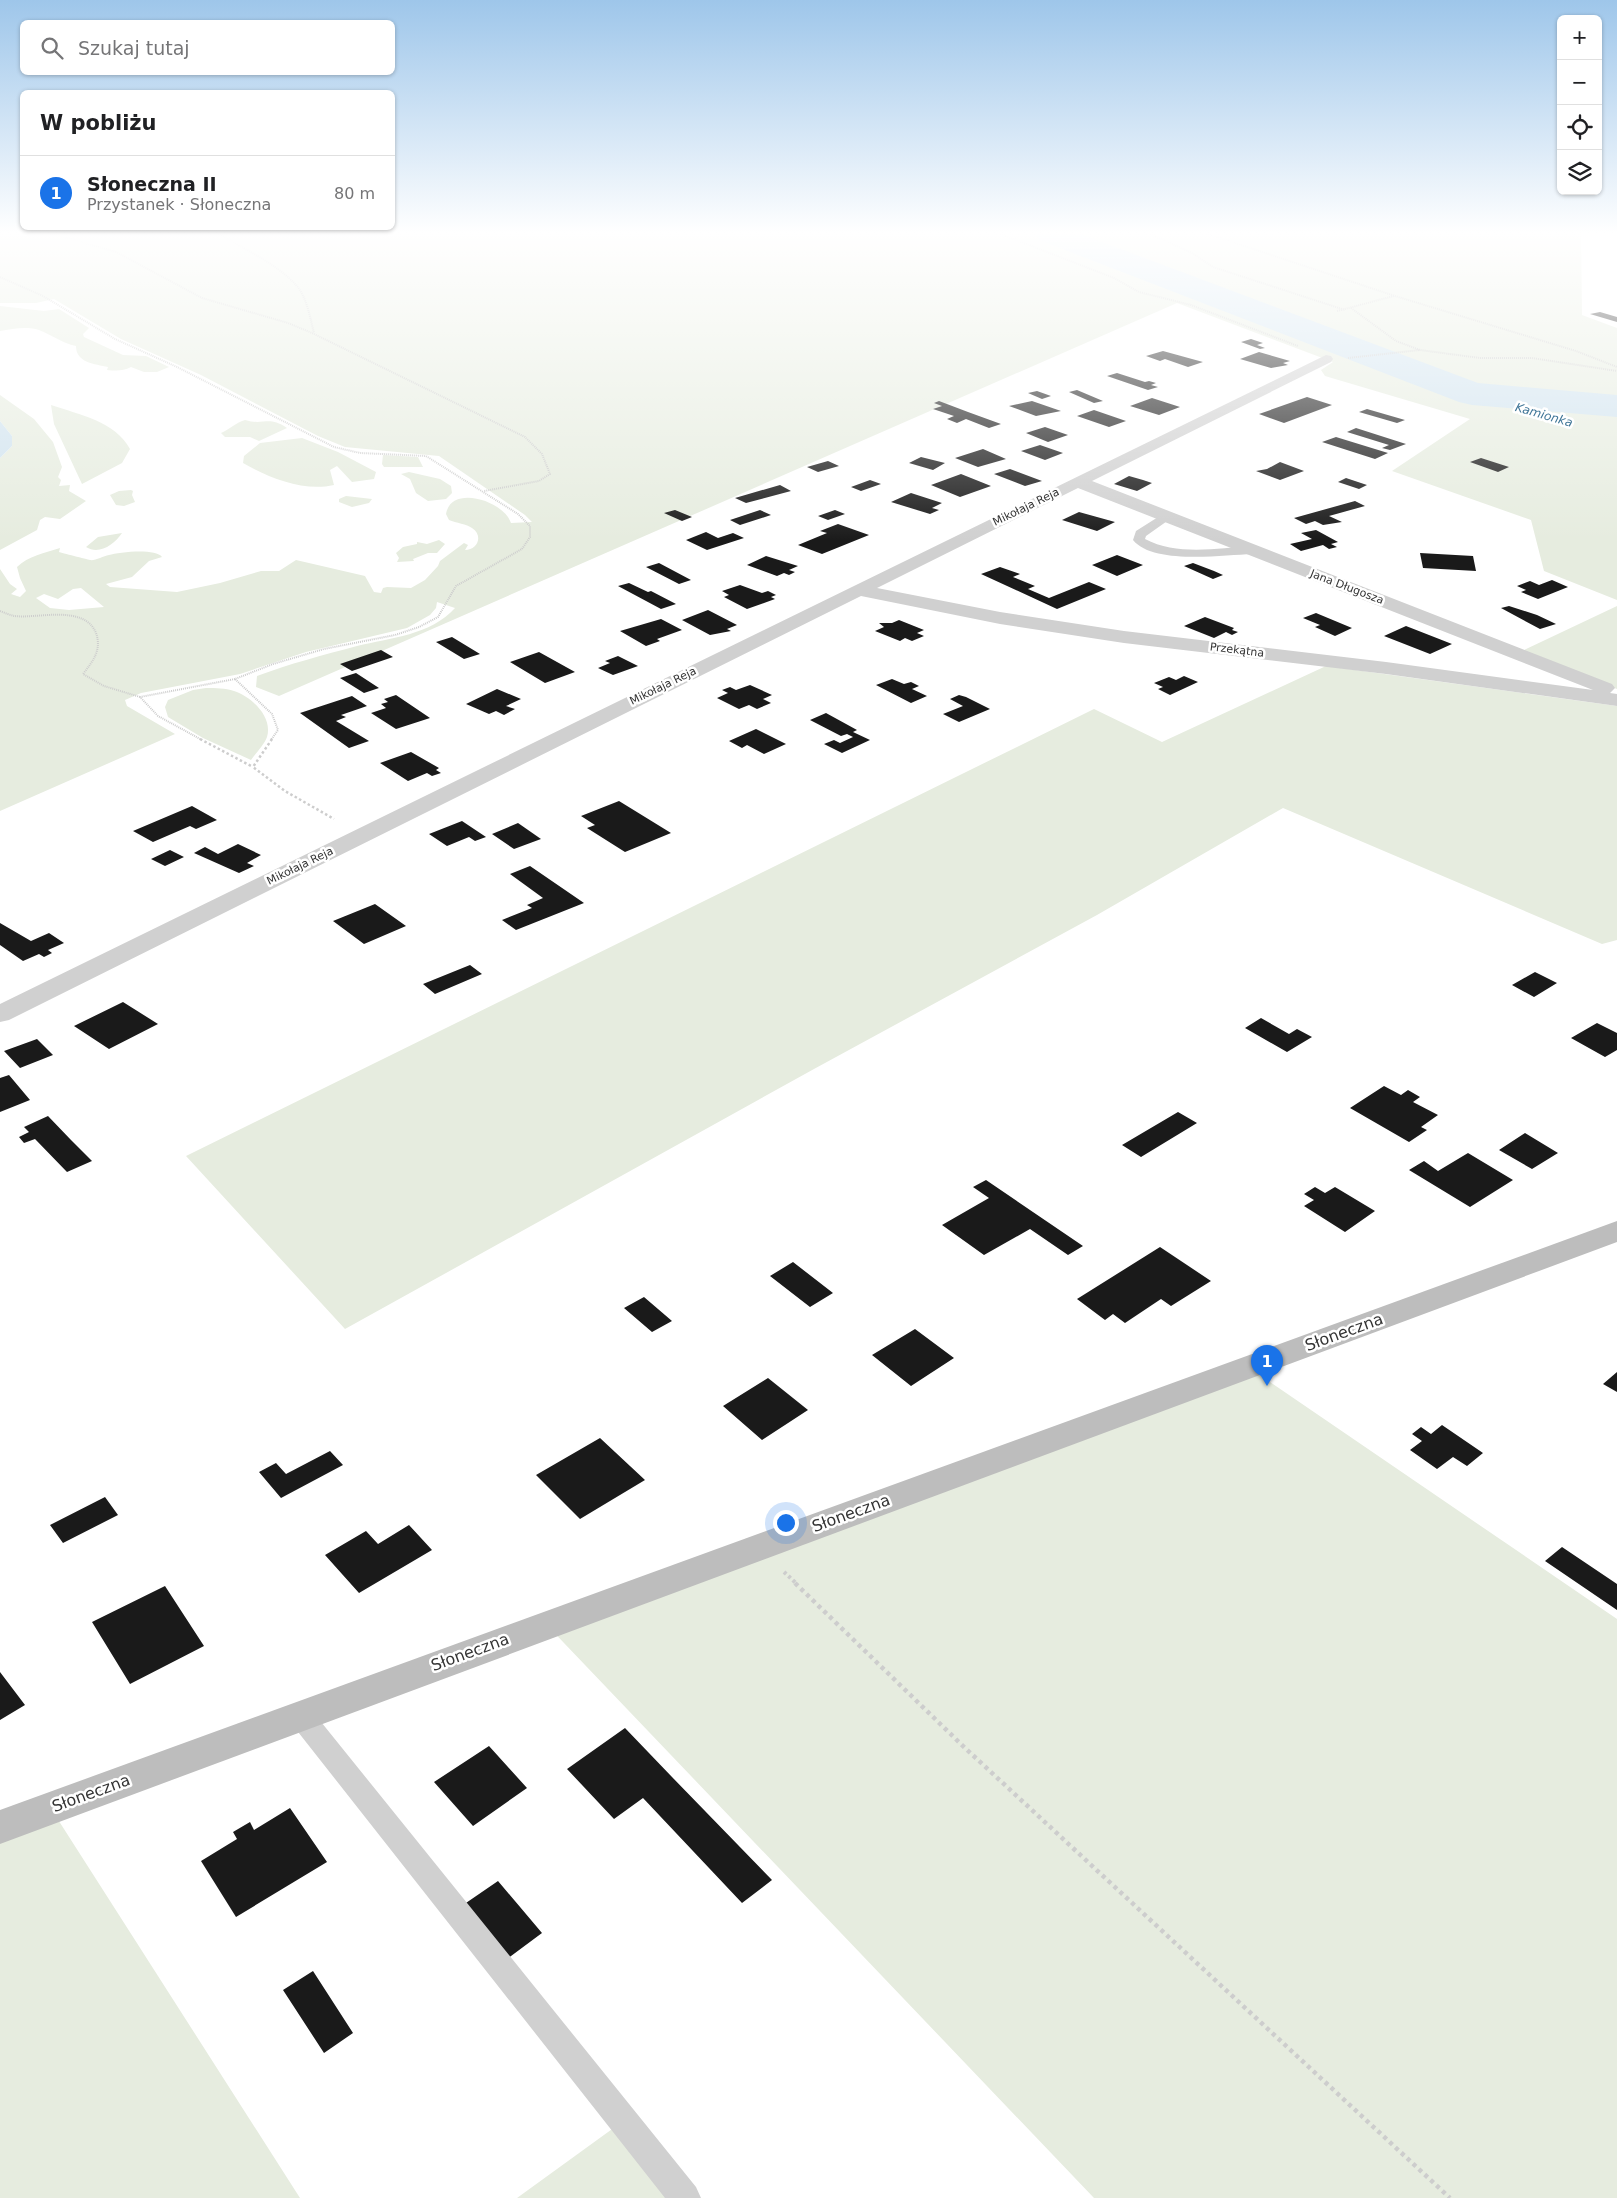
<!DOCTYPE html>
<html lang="pl">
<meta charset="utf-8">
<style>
body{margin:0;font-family:"DejaVu Sans",sans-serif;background:#f6f6f6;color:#202124}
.controls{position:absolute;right:15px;top:15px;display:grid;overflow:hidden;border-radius:8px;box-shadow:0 1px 4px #0004}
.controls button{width:45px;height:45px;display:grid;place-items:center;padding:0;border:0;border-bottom:1px solid #e0e0e0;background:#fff;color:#202124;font:25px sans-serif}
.you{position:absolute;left:785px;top:1522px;width:18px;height:18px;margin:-12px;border:4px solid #fff;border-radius:50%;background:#1a73e8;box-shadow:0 0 0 8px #1a73e833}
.badge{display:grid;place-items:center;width:32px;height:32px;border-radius:50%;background:#1a73e8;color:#fff;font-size:16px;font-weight:700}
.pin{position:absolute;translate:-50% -41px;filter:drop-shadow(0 1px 2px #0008)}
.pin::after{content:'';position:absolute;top:26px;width:18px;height:15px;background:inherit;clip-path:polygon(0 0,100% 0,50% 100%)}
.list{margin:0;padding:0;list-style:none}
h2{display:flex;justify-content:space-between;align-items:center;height:65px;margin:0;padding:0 20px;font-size:21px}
h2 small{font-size:16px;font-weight:400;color:#757577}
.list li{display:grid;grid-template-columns:32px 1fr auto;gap:15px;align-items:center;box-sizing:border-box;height:75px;padding:0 20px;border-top:1px solid #e0e0e0}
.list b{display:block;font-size:19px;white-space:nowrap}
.list p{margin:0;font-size:16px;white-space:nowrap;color:#757577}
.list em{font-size:16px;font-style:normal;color:#757577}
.icon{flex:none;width:28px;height:28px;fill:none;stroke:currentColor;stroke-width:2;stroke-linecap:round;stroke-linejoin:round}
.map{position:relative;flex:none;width:1617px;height:2198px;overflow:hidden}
.search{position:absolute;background:#fff;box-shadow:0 1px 4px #0004;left:20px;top:20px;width:375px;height:55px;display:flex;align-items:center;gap:12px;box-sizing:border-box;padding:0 18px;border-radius:8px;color:#757577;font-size:19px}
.panel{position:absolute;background:#fff;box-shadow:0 1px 4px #0004;left:20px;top:90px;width:375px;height:140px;border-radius:8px}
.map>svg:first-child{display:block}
.green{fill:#e6ecdf;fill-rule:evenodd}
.water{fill:#cfe2ee}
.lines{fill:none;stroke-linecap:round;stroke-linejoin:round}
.river{fill:#cfe2ee;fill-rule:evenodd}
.building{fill:#1a1a1a}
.path-far3{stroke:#cdcdcd;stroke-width:2;stroke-dasharray:1 1;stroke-linecap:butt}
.path-far2{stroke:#cdcdcd;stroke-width:2.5;stroke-dasharray:2.5 2.5;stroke-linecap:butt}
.path-far1{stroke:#cdcdcd;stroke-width:4;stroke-dasharray:3 3;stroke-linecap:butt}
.path{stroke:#cdcdcd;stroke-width:4.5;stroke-dasharray:4 4;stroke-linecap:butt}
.lane{fill:#d0d0d0;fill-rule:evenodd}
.street{fill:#d0d0d0;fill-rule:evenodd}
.secondary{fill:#bdbdbd;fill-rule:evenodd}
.labels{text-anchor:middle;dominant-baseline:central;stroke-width:5;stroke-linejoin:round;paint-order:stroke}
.far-street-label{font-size:11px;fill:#333;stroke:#fff}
.far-water-label{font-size:12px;font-style:italic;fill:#3f7597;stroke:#fff}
.near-street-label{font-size:16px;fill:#333;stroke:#fff}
</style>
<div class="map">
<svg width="1617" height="2198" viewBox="0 0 1617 2198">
<rect width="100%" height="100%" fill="#fff"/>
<!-- green -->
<path class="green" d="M0,233H1581L1582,315L1617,328V600L1544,571L1531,520L1392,471L1470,419L1325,376L1321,370L1333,362L1177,303L279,696L256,687L257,676C289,664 323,655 357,646C390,638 431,635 455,608L437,602L436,608L430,615L407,628L306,652L240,674L141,693L125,700L127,706L175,734L0,811V569L10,584L17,589L11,594L20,597L26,591L20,578L17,567C28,556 45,553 60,548L59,552C61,553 87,559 90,560C95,561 103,556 109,555C119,552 156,548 162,557L149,561L132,577L106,584L110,587L177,592L220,583L261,571H279L296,560L365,576L374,592L381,593L383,588L387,587L411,588L425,580L438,566L440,561L464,543L468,545L465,550C477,550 484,536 472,528C467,524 456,523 449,520L446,514C451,484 504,501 511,523L532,522L525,515L439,456L345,447L318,436L201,375L121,339L54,299L36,303H0ZM81,588L104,607L69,610L50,608L36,598L44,594L58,599L73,589Z
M0,306L44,311L59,309L89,328L83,334L84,337L123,355L146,356L169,367L157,372H144L131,367C123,371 117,371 107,370L108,367C95,364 76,363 76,346C62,343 52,335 39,330C27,326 12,329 0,331Z
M0,395L34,419L53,442L62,467L58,477L61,480L59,486L70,485L69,491L86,501L60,519L45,517L40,520L37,530L0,550V458L12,446V436L0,421Z
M51,405C80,415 115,421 130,449L122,463L82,484L54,424Z
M245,420C264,426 268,415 287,428L259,441L250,437H225L221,433C230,429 235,423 245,420Z
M302,438L338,452L376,472L374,479L352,482L337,466L330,470L334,485C304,492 269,478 243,463L244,456L260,443Z
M383,455L418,457L423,467H384L382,464Z
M409,472L440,479L451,486L452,493L446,499L428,501L416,493L410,479L401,474Z
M131,490L133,491L132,495L135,502L124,506L116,505L110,495L119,491Z
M346,496L372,499L369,503L352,507L339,502V499Z
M122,533C114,545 99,555 86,547L98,537Z
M439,540L445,544L437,553H428L413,559L414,561L397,562L399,558L396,553L403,547L417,544V542L427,544Z
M1617,606V689L1520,652Z
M1326,666L1617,706V940L1602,944L1283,808L1097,915L814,1069L345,1329L186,1156L1094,709L1162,742Z
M206,688C216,688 225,688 234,691C252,697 273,717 267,737C264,745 256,753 251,760L203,738L168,717L165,707L168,700L193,690Z
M1245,1365L1617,1619V2198H1094L543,1621Z
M48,1804L300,2198H0V1821Z
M626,2119L687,2198H517Z"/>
<!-- water -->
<path class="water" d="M0,421L12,436V446L0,458V469Z"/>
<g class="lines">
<!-- river -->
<path class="river" d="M1035,233H1078L1478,383L1617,395V417L1472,405L1459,402L1039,240Z"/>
</g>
<!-- building -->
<path class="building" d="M1600,312L1617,317V322L1590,314Z
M1251,339L1263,343L1257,345L1265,348L1260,349L1241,342Z
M1163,351L1192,359L1203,362L1188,367L1165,359L1160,361L1146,356Z
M1259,352L1290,361L1283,363L1288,365L1271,368L1240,359Z
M1117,373L1145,382L1149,381L1156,383L1151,385L1158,387L1148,390L1107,376Z
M1077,390L1103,401L1094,403L1069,392Z
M1037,391L1051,396L1042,399L1028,393Z
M1307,397L1332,405L1284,423L1259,414Z
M1152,398L1180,407L1159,415L1130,406Z
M939,401L968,412L1001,424L989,428L966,419L957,423L947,419L954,416L933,409L942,406L934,403Z
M1032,401L1061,411L1036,416L1009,406Z
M1367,409L1405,420L1397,423L1359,412Z
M1094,410L1126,421L1109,427L1077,416Z
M1045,427L1068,435L1048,442L1026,433Z
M1356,428L1406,444L1390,450L1382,448L1389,445L1347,432Z
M1336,437L1388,453L1375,459L1322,442Z
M1040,445L1063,453L1045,460L1021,451Z
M983,449L1006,459L978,467L955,458Z
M921,457L945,463L933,470L909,463Z
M1481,458L1509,467L1498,472L1470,462Z
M828,461L839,466L818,472L807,467Z
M1280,462L1304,471L1280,480L1256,471L1267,469Z
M1010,469L1042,481L1025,486L994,474Z
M961,474L991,486L960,497L931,485Z
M1129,476L1143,480L1152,483L1137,491L1114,484Z
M1346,478L1367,485L1359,489L1338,482Z
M870,480L881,484L861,491L851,487Z
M780,485L791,491L746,503L735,498Z
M911,493L942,503L932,508L939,510L930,514L891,502Z
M1355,501L1365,506L1329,516L1342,522L1323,525L1315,521L1306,524L1294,518Z
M675,510L692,517L682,521L664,513Z
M760,510L771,515L740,525L730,520Z
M835,510L845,514L828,520L818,516Z
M1079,512L1115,522L1097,531L1062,520Z
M838,524L869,535L822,554L798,545L827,533L820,531Z
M1316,530L1338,542L1331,544L1337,547L1329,549L1323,545L1301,551L1290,544L1312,539L1301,533Z
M706,532L718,538L733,533L744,538L707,550L686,540Z
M1420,553L1473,556L1476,571L1423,568Z
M1117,555L1143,565L1117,576L1092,565Z
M766,556L798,566L789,570L795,572L789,575L784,573L777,576L747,565Z
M659,563L691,580L679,584L646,567Z
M1193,563L1214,571L1223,575L1213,579L1184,566Z
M1000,567L1020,574L1013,577L1035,586L1028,589L1049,598L1089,582L1106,589L1057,609L981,574Z
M1552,580L1568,587L1538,599L1521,592L1526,590L1517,586L1530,581L1539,585Z
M629,583L648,592L651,591L676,604L661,609L618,586Z
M740,585L762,593L768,591L776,595L771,597L775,599L747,609L724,597L729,595L722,591Z
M1509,606L1537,615L1556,624L1540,629L1501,608Z
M708,610L737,625L727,629L731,631L710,635L682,620Z
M1316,613L1352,628L1335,636L1315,627L1320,625L1303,618Z
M1205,617L1234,628L1232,630L1238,632L1232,635L1226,632L1214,638L1184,626Z
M661,619L682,630L657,639L660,641L646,646L620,631Z
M899,620L924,630L917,633L924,636L912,641L905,638L900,641L875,631L884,627L879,623H892Z
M1406,626L1452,644L1430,654L1384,636Z
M452,637L480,654L464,659L436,642Z
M381,650L393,657L352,671L340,664Z
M539,652L575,672L545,683L510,662Z
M618,656L638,666L613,675L598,668L610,663L605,661Z
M356,673L379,688L364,693L340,678Z
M1184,676L1198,682L1170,695L1158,689L1163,687L1154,683L1169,677L1176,680Z
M892,679L904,684L911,682L919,686L912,689L927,696L911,703L876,685Z
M750,685L772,695L763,699L771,703L757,709L749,705L739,709L717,698L728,693L722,690L730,687L736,690Z
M497,689L521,699L506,706L515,709L504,715L496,711L489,714L466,704Z
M396,695L430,718L396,729L371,713L386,708L381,704L388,702L384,699Z
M959,695L966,697L990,709L959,722L943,714L963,706L950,699Z
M352,696L367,706L341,715L346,717L336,721L369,741L349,748L300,713Z
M826,713L857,730L853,732L870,740L842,753L824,744L834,740L840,743L853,737L847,734L841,736L810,720Z
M756,729L786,744L764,754L747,745L742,748L729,741Z
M411,752L439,768L436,770L441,773L432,776L427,773L408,781L380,763Z
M619,801L671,833L625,852L587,828L595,825L581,816Z
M192,806L217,820L196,829L190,826L153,842L133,831Z
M462,821L486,837L475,841L469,837L447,846L429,834Z
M518,823L541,839L514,849L492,834Z
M238,844L261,855L247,863L254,866L239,873L194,853L205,847L218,854Z
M170,850L184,857L165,866L151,859Z
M530,866L584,903L516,930L502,920L532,908L527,905L543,898L510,874Z
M375,904L406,926L364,944L333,921Z
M0,923L31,941L49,933L64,943L48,950L52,953L44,957L39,954L23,961L0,945Z
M470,965L482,974L435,994L423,984Z
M1535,972L1557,983L1534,997L1512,985Z
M123,1002L158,1024L109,1049L74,1026Z
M1261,1018L1289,1034L1297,1029L1312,1037L1287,1052L1245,1028Z
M1597,1023L1617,1033V1050L1605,1057L1571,1038Z
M37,1039L53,1055L20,1068L4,1051Z
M9,1075L30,1100L0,1112V1078Z
M1384,1086L1401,1095L1408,1090L1420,1097L1413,1102L1438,1115L1421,1127L1427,1130L1409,1142L1350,1108Z
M1178,1112L1197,1123L1141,1157L1122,1145Z
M48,1116L71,1140L92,1161L67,1172L35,1139L24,1143L19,1137L29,1132L24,1127Z
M1525,1133L1558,1153L1532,1169L1499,1150Z
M1468,1153L1513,1180L1470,1207L1409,1170L1424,1161L1438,1171Z
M986,1180L1083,1246L1068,1255L1030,1229L984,1255L942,1225L989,1198L973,1187Z
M1315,1187L1325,1193L1335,1187L1375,1211L1345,1232L1304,1206L1314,1200L1304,1194Z
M1160,1247L1211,1281L1171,1306L1161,1299L1125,1323L1113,1314L1105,1320L1077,1299Z
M793,1262L833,1293L810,1307L770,1276Z
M644,1297L672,1321L652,1332L624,1308Z
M915,1329L954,1358L911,1386L872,1355Z
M1617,1372V1392L1603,1384Z
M768,1378L808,1410L762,1440L723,1406Z
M1442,1425L1483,1453L1467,1466L1453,1457L1437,1469L1410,1450L1422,1441L1412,1434L1421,1427L1431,1434Z
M600,1438L645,1480L580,1519L536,1475Z
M330,1451L343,1465L281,1498L259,1472L276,1463L286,1474Z
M105,1497L118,1515L63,1543L50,1525Z
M409,1525L432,1550L359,1593L325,1555L366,1531L378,1544Z
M1562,1547L1617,1584V1610L1545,1561Z
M165,1586L204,1646L130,1684L92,1622Z
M0,1672L25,1705L0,1720Z
M625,1728L672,1777L772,1880L742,1903L643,1798L614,1819L567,1769Z
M489,1746L527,1788L473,1826L434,1782Z
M290,1808L327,1862L236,1917L201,1861L237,1839L233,1832L250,1822L254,1830Z
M498,1881L542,1933L507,1959L463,1905Z
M313,1971L353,2033L324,2053L283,1990Z"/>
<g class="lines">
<!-- path-far3 -->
<path class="path-far3" d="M50,233L116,252L202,298L288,323L312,333L525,437L542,454L550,474L539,481L484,491
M57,233H81
M218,233C243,249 276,263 296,285C307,297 310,318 314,333
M998,233L1114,278L1139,292L1191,305L1298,346
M1148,233L1192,253L1213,267L1345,310
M1205,233L1395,296L1576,351L1617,367
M0,277L43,296L115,339L177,367L334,447L360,453L426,456L518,514L530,526V537L522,549L456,586L438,617L419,627L395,635L324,649L273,664L235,679L272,714L278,730L271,740
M1351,308L1396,341L1420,350L1480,358H1532L1617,371
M1337,311L1394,296
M1348,358L1420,350
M0,611C5,613 10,615 14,616C38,619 84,604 96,633C102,650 93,661 83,674L104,686L140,697
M202,740L158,716L140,697L235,679"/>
<!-- path-far2 -->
<path class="path-far2" d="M200,739L253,767
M272,739L253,767L285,791L334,819"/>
<!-- path-far1 -->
<path class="path-far1" d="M784,1572L797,1584"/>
<!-- path -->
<path class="path" d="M795,1583L964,1747L1450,2198"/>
<!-- lane -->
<path class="lane" d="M1166,512L1172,516L1170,519L1146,536L1145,539C1177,556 1218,548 1252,546L1258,550L1252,554C1223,555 1153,565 1133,540L1136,531Z
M300,1704L309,1707L696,2187L701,2198H665L291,1723L287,1715L291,1707Z"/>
<!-- street -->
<path class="street" d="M1326,355L1331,356L1333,359L1331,362L1092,481L1612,684L1615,688L1610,693L1617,694V706L1386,674L1124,643L1000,624L861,596L9,1020L0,1022V1004ZM1078,488L1593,690L1386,662L1124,631L1000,612L877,588Z"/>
<!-- secondary -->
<path class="secondary" d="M1617,1221V1242L0,1844V1810Z"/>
</g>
<!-- sky -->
<linearGradient id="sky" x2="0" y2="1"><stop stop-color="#9ec6ea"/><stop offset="0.43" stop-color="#fff"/><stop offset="1" stop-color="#fff" stop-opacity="0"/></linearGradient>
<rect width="1617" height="541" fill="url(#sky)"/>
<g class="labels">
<!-- far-street labels -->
<g class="far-street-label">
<text transform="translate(1026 507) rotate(-26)">Mikołaja Reja</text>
<text transform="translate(1347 587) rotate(21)">Jana Długosza</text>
<text transform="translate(1237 650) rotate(7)">Przekątna</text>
<text transform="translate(663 686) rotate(-26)">Mikołaja Reja</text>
<text transform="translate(300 866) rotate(-26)">Mikołaja Reja</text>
</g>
<!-- far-water labels -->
<g class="far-water-label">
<text transform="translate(1544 415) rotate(16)">Kamionka</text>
</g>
<!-- near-street labels -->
<g class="near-street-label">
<text transform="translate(1344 1332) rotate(-20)">Słoneczna</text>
<text transform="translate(851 1513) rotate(-20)">Słoneczna</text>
<text transform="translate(470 1652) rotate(-20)">Słoneczna</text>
<text transform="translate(91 1793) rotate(-20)">Słoneczna</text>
</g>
</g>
</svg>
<div class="controls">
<button>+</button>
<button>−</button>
<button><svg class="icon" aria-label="locate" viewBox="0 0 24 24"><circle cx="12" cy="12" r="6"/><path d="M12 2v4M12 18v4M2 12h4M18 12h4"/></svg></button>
<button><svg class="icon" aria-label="layers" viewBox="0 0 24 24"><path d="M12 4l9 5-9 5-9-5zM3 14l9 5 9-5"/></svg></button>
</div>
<div class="you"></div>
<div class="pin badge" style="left:1267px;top:1386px">1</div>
<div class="search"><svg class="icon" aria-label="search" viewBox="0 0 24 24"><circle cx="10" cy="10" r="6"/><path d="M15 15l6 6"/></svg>Szukaj tutaj</div>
<section class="panel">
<h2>W pobliżu<small></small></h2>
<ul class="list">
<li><span class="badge">1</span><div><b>Słoneczna II</b><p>Przystanek · Słoneczna</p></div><em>80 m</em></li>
</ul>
</section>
</div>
